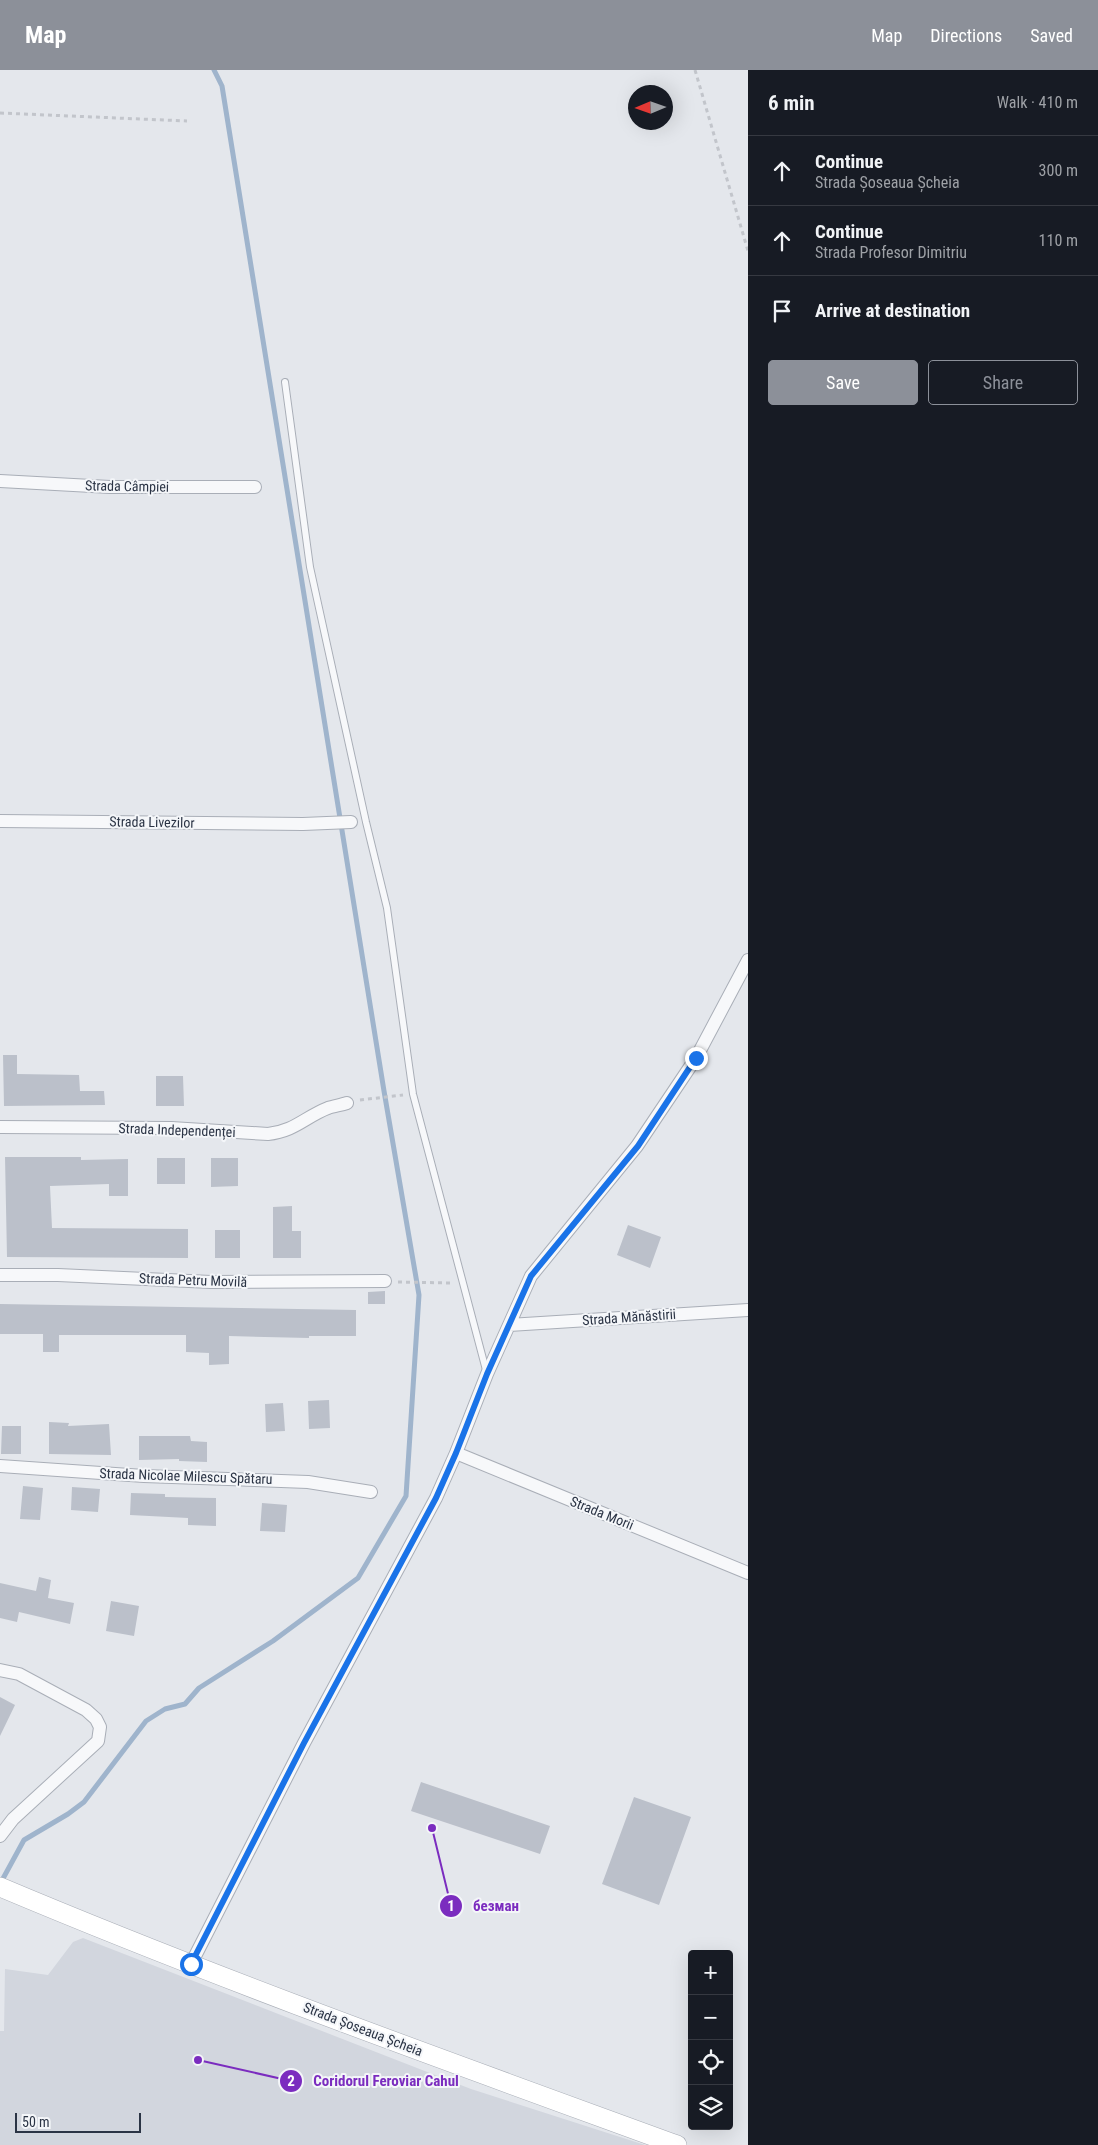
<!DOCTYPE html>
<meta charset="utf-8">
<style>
body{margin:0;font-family:"Roboto Condensed",sans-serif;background:#20242c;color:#f1f3f6}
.controls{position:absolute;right:15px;bottom:15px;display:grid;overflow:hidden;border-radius:5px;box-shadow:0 5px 20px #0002}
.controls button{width:45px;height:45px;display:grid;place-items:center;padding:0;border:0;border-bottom:1px solid #363941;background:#171b24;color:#f1f3f6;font:25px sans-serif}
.compass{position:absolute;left:628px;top:15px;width:45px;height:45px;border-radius:50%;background:#171b24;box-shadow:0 5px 20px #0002;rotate:268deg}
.scale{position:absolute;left:15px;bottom:12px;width:126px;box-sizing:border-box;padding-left:5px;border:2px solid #2b3445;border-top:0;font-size:14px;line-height:18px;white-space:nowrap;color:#2b3445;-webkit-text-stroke:4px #f4f6f9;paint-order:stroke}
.stop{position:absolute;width:15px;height:15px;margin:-11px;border:4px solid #1a73e8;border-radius:50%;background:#fff}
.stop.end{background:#1a73e8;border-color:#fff;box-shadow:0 1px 5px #0008}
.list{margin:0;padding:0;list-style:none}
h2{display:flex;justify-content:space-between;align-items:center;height:65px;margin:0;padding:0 20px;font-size:21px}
h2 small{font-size:16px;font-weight:400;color:#9ea1a6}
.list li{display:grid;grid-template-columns:32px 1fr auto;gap:15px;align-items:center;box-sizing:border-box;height:70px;padding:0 20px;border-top:1px solid #363941}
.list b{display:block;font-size:19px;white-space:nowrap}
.list p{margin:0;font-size:16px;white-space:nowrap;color:#9ea1a6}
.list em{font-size:16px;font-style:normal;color:#9ea1a6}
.actions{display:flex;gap:10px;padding:15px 20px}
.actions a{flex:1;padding:11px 0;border:1px solid #8c9099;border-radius:5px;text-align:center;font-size:18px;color:#8c9099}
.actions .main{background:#8c9099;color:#fff}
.icon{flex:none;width:28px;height:28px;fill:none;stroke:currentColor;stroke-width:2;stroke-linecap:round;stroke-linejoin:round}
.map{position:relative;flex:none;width:748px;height:2075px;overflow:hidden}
header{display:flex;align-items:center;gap:30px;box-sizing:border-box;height:70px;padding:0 25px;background:#8c9099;color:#fff}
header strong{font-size:24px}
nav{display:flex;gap:28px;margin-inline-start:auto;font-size:18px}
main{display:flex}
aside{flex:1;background:#171b24}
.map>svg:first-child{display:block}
.built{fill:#d2d6de}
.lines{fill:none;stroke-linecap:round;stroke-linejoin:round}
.stream{stroke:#9fb4cc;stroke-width:5}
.building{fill:#bbc0ca}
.service-casing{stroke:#a9aeb7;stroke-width:8}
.minor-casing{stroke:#a9aeb7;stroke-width:14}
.secondary-casing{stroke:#a9aeb7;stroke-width:20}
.path{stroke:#c2c5cb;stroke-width:3;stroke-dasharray:4 4;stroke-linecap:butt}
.service{stroke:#f7f8fa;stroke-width:6}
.minor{stroke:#f7f8fa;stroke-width:12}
.secondary{stroke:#fff;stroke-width:19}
.route{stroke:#1a73e8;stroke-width:6}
.labels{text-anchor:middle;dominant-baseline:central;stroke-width:4;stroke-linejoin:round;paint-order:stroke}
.street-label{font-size:14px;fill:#2b3445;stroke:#f4f6f9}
.leader{fill:none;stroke:#7b2cbf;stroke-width:2}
.callout-dot{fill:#7b2cbf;stroke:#f4f6f9;stroke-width:2}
.mark-label{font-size:15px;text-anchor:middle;font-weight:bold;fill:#fff}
.callout-label{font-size:15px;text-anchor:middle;font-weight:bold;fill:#7b2cbf;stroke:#f4f6f9;stroke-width:4;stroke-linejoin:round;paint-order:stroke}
</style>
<header>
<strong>Map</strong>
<nav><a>Map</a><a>Directions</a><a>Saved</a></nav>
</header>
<main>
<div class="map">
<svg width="748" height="2075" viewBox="0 0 748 2075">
<rect width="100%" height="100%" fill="#e4e7ec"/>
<!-- built -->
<path class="built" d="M83,1868L471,2019L645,2075H0V1961H4L5,1899L48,1905L73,1872Z"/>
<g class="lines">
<!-- stream -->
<path class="stream" d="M0,1814L24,1770L68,1744L84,1732L146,1651L165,1639L185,1634L199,1618L273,1571L358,1508L406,1426L419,1225L384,1021L222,16L214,0"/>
</g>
<!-- building -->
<path class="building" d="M3,985H17V1004L79,1005L80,1021H104L105,1035L4,1036Z
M156,1006H183L184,1036H156Z
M5,1087H81V1090L128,1089V1126H109V1114L50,1116L52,1158L188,1159V1188L7,1187Z
M157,1088H185V1114H157Z
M211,1088H238V1116L211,1117Z
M292,1136V1161H301V1188H273V1137Z
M628,1155L661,1167L650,1198L617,1185Z
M215,1160H240V1188H215Z
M385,1221V1234H368V1222Z
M0,1234L356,1240V1266H309V1268L229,1266V1294L209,1295V1283L186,1282V1265H59V1282H43V1264H0Z
M329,1330L330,1358L309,1359L308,1331Z
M283,1333L285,1361L266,1362L265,1334Z
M49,1352L69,1353L68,1356L109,1354L111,1385L49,1384Z
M2,1356H21V1384H1Z
M139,1366H190L191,1371L207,1372V1392L179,1391V1389L139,1390Z
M23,1416L43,1418L40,1450L20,1449Z
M72,1417L100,1419L98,1442L71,1440Z
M131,1423L165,1424V1427L216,1428V1456L188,1455V1448L130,1445Z
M262,1433L287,1435L285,1462L260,1461Z
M39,1507L51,1510L48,1528L74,1533L70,1554L19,1542L17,1552L0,1548V1513L36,1521Z
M111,1531L139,1536L134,1566L106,1561Z
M0,1627L15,1635L0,1666Z
M421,1712L550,1756L540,1784L411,1741Z
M634,1727L691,1747L659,1835L602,1814Z"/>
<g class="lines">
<defs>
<path id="service" d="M285,312L310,497L366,752L387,838L413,1024L486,1300"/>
<path id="minor" d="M0,411L110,417H255
M0,751L303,754L351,752
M0,1057L171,1058L268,1064C295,1061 305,1047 328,1038C334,1036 341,1035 347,1033
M0,1205H58L211,1212L385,1211
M509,1255L748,1240
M456,1383L748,1503
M0,1396L144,1406L308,1412L371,1422
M0,1600L19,1604L86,1640L96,1649L100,1657L98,1671L13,1749L0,1766
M191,1894L304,1673L436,1428L456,1383L487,1304L531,1206L637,1076L696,988L748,890"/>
<path id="secondary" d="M0,1817C223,1911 450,1992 677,2075"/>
</defs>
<!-- service casing -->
<use href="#service" class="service-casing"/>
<!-- minor casing -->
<use href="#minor" class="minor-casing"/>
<!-- secondary casing -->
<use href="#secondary" class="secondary-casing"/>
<!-- path -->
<path class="path" d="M695,0L748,181
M0,43L187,51
M360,1030L403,1025
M398,1212L452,1213"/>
<!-- service -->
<use href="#service" class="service"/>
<!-- minor -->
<use href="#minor" class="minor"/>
<!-- secondary -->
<use href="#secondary" class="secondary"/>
</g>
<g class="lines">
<!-- route -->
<path class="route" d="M191,1894L304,1673L436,1428L456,1383L487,1304L531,1206L638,1076L696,988"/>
</g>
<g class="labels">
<!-- street labels -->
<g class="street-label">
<text transform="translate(127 416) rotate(1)">Strada Câmpiei</text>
<text transform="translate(152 752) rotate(1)">Strada Livezilor</text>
<text transform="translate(177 1060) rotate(2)">Strada Independenței</text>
<text transform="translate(193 1210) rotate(2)">Strada Petru Movilă</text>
<text transform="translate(629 1247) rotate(-4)">Strada Mănăstirii</text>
<text transform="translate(186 1406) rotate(2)">Strada Nicolae Milescu Spătaru</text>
<text transform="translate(602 1443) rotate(22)">Strada Morii</text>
<text transform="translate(363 1959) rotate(21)">Strada Șoseaua Șcheia</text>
</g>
</g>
<!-- callouts -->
<path class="leader" d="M432 1758L451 1836M198 1990L291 2011"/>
<g class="callout-dot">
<circle cx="432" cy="1758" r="5"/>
<circle cx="198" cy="1990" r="5"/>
<circle cx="451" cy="1836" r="12"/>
<circle cx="291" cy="2011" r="12"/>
</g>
<g class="mark-label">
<text x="451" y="1841">1</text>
<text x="291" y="2016">2</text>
</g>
<g class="callout-label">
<text x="496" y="1841">безман</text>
<text x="386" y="2016">Coridorul Feroviar Cahul</text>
</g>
</svg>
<div class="controls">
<button>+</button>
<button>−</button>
<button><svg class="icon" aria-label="locate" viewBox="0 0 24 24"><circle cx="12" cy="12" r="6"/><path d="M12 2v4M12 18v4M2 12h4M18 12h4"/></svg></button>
<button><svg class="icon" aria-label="layers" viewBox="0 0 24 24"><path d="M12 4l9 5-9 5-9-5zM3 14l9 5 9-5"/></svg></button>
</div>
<svg class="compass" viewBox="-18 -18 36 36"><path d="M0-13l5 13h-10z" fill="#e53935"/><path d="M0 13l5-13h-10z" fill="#9ea1a6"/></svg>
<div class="scale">50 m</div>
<div class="stop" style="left:191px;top:1894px"></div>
<div class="stop end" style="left:696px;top:988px"></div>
</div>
<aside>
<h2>6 min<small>Walk · 410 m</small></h2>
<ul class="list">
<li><svg class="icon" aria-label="ahead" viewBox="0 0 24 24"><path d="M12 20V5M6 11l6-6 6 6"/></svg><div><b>Continue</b><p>Strada Șoseaua Șcheia</p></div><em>300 m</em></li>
<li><svg class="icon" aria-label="ahead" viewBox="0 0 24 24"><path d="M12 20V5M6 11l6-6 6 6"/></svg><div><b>Continue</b><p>Strada Profesor Dimitriu</p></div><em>110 m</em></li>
<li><svg class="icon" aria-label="arrive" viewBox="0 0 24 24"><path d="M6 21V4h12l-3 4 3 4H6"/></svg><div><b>Arrive at destination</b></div></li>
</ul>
<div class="actions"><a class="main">Save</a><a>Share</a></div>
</aside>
</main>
